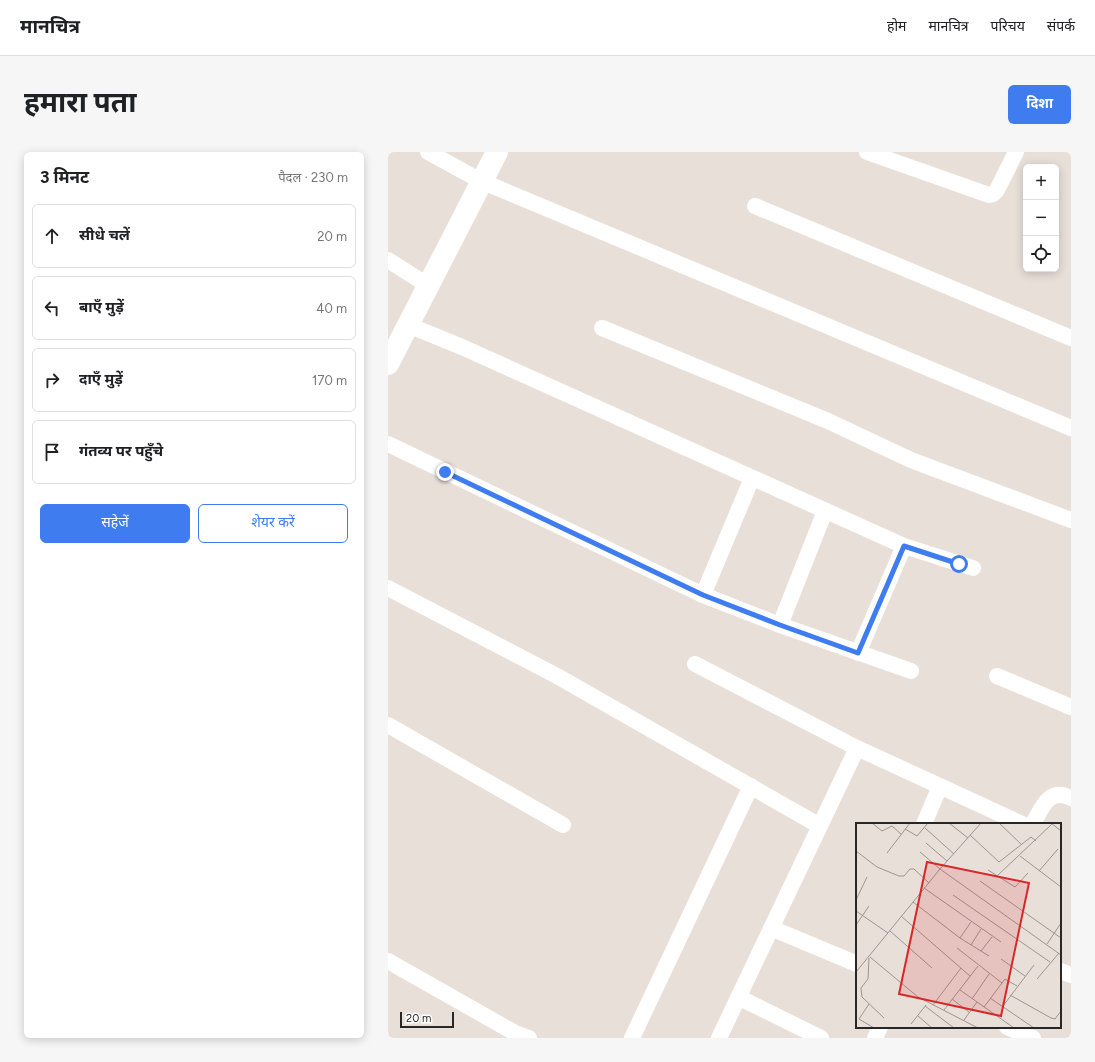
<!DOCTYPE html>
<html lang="hi">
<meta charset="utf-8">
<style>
body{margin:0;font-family:Figtree,"Noto Sans Devanagari",sans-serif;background:#f6f6f6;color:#202124}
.controls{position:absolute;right:12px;top:12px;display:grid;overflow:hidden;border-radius:6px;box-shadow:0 2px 10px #0003}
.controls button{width:36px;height:36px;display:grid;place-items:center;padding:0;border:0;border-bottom:1px solid #e0e0e0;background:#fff;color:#202124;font:20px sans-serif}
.scale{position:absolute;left:12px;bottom:10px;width:54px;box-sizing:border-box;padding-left:4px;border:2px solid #272727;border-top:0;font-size:11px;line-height:14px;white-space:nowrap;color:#272727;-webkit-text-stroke:3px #fff;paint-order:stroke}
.stop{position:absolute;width:12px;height:12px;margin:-9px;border:3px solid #3e7cf0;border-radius:50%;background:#fff}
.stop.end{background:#3e7cf0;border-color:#fff;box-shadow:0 1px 4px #0008}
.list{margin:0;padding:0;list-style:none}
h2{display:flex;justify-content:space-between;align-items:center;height:52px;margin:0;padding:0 16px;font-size:17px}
h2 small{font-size:13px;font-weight:400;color:#757577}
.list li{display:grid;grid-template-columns:26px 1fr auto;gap:12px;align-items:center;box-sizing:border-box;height:64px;margin:0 8px 8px;padding:0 8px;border:1px solid #e0e0e0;border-radius:6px}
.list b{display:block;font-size:15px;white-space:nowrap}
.list em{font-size:13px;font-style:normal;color:#757577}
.actions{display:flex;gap:8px;padding:12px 16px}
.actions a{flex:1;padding:9px 0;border:1px solid #3e7cf0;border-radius:6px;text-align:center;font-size:14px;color:#3e7cf0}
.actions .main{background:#3e7cf0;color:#fff}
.icon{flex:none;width:22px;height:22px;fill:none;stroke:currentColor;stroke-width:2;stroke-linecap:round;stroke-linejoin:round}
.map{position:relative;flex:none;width:683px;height:886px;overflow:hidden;border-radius:6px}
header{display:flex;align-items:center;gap:24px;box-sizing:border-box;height:56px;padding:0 20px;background:#fff;border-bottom:1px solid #e0e0e0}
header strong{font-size:19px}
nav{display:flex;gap:22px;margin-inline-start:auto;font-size:14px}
.intro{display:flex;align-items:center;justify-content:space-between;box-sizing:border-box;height:96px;padding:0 24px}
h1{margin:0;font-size:28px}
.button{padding:10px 18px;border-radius:6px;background:#3e7cf0;color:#fff;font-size:14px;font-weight:700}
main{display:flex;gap:24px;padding:0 24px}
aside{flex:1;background:#fff;border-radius:6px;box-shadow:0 2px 10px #0003}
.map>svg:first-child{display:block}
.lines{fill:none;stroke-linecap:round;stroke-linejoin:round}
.street{stroke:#fff;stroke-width:16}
.secondary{stroke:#fff;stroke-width:22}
.route{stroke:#3e7cf0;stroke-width:5}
.inset-road{fill:none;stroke:#9b9592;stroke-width:1}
.view{fill:#d62828;fill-opacity:0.15;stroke:#d62828;stroke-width:2}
.inset-edge{fill:none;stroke:#272727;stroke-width:2}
</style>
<header>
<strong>मानचित्र</strong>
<nav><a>होम</a><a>मानचित्र</a><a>परिचय</a><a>संपर्क</a></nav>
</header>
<div class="intro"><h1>हमारा पता</h1><a class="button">दिशा</a></div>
<main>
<aside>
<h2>3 मिनट<small>पैदल · 230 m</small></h2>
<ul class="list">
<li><svg class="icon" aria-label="ahead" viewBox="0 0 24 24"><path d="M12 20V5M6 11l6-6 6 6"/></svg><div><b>सीधे चलें</b></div><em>20 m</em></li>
<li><svg class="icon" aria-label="left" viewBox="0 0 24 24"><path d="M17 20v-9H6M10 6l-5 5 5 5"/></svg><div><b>बाएँ मुड़ें</b></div><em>40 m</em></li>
<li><svg class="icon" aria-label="right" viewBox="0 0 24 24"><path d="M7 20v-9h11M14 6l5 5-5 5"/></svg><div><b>दाएँ मुड़ें</b></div><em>170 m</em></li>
<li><svg class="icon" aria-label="arrive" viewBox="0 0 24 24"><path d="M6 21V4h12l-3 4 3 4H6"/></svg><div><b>गंतव्य पर पहुँचे</b></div></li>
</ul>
<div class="actions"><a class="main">सहेजें</a><a>शेयर करें</a></div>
</aside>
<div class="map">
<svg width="683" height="886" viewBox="0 0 683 886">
<rect width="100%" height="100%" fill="#e9dfd9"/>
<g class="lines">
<!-- street -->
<path class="street" d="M40,0L93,29L683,276
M479,0L601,43L605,42L609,38L628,0
M367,54L683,186
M0,108L41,134
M20,173L74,195L516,394L585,416
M214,176L440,269L523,308L683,368
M0,292L315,443L392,473L523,519
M0,436L169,524L432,674
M315,443L364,326
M392,473L437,359
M470,501L516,394
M307,512L469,596L634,672
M609,524L683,555
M0,573L175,673
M536,672L552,634
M645,672C654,655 661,635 683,646
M383,776L469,812
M0,809L127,881L141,886
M672,819L683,823
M350,845L433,886
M619,875L645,886
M244,886L363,634
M331,886L469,596
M487,886L492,875"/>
<!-- secondary -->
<path class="secondary" d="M0,212L109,0"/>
</g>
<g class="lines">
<!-- route -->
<path class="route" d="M57,320L315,443L392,473L470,501L516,394L571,412"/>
</g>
<!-- overview -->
<g transform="translate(468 671)">
<rect width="205" height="205" fill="#e9dfd9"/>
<path class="inset-road" d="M16,0L26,8L36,3L45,11M93,0L112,15M143,0L166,22M195,0L205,8M69,5L98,31M49,6L61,13L72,0M114,12L143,39L175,14L180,18M70,20L91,38M0,28L21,44L43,53H48L54,46H58L73,60M64,29L84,46L205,132M31,30L54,0M164,33L205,64M132,47L159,64L172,50M183,48L202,26M141,53L196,1M124,58L205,115M68,65L145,119M97,72L194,139M0,77L11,54M57,79L104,115L133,133M0,88L32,110M45,93L114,153M0,102L13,83M34,108L76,145M104,115L115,99M191,121L205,100M115,122L125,106M101,125L146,160M125,128L136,114M14,134L62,174L122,205M13,135L12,156L5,165L6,174L28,195M145,136L169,153M0,149L84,46L125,0M181,156L203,130M104,167L158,205M154,172L195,195L199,196L205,188M134,175L178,205M96,176L113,189M116,176L133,151M13,181L3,196L18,205M77,182L105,145M69,183L98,205M147,183L178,142M128,184L149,156L161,163M88,187L122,143M62,193L76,205M108,197L121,179M55,201L70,182"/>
<path class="view" d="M71,39L173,60L145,193L43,171Z"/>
<rect width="205" height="205" class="inset-edge"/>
</g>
</svg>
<div class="controls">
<button>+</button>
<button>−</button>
<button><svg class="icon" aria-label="locate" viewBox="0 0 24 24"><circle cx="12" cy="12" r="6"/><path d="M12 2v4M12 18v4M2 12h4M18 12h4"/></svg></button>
</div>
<div class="scale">20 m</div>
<div class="stop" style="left:571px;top:412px"></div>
<div class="stop end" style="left:57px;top:320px"></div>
</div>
</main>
